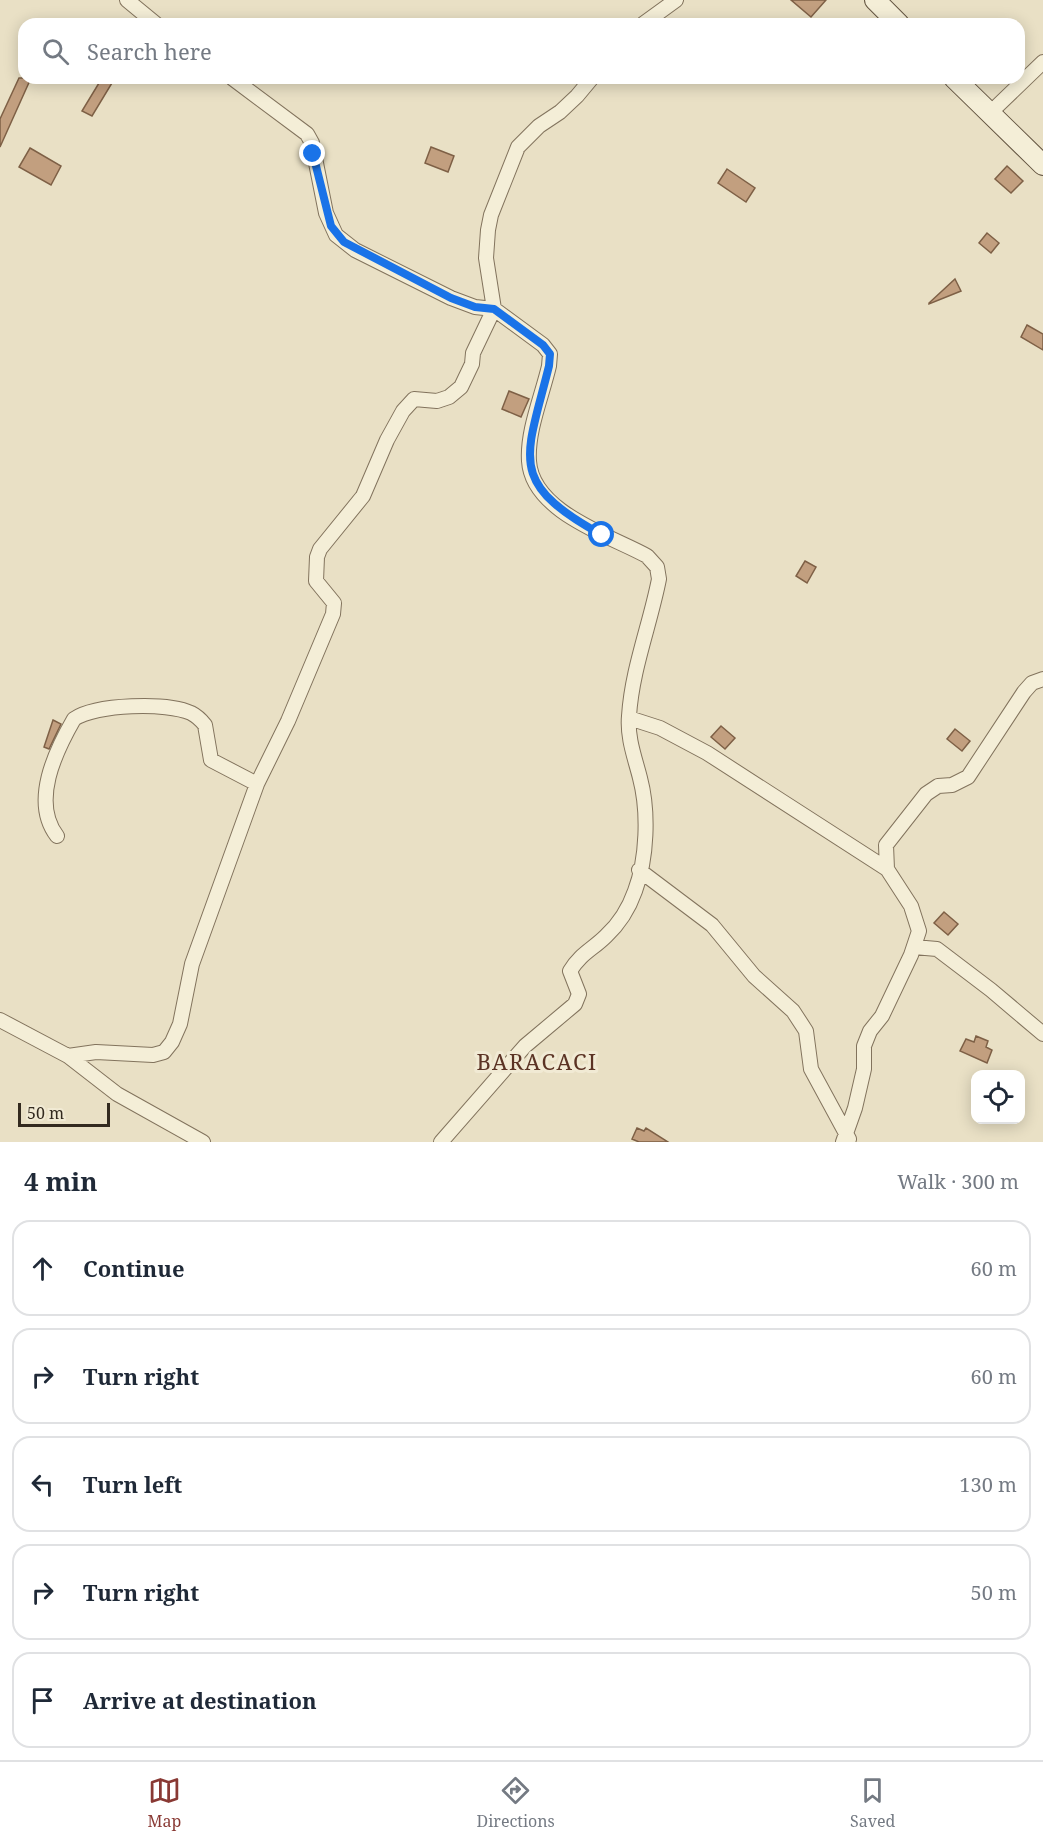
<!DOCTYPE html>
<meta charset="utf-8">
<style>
body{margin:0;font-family:"Noto Serif",serif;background:#f2f2f3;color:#1f2937}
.controls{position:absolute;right:18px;bottom:18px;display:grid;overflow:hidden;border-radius:12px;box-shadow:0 3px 15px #0003}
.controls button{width:54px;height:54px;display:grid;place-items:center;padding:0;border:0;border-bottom:2px solid #e0e1e3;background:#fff;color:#1f2937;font:30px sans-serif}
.scale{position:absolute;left:18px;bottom:15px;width:92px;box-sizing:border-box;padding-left:6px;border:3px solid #332a1f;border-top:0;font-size:16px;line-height:21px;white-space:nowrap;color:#332a1f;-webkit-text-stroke:4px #f1ead4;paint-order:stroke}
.stop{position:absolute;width:18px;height:18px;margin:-14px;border:4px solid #1a73e8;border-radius:50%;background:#fff}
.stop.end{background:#1a73e8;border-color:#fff;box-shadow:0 2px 6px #0008}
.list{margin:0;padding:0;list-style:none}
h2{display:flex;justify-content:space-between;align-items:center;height:78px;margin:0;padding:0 24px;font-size:26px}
h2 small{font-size:20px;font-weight:400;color:#747a83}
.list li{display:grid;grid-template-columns:39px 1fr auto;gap:18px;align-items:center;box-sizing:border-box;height:96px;margin:0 12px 12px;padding:0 12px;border:2px solid #e0e1e3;border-radius:18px}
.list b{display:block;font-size:22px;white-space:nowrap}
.list em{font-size:20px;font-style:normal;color:#747a83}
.icon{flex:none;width:33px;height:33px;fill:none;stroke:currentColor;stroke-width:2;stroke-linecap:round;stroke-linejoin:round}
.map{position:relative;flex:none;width:1043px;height:1142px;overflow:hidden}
.search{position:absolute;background:#fff;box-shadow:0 3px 15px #0003;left:18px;right:18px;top:18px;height:66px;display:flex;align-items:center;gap:15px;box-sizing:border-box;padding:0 21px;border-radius:18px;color:#747a83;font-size:22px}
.sheet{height:618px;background:#fff}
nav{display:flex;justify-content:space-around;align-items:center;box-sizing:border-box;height:84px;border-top:2px solid #e0e1e3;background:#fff;font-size:16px;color:#747a83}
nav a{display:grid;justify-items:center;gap:3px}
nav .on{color:#893934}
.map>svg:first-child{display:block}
.building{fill:#c29f7f;stroke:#7e6046;stroke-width:1.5}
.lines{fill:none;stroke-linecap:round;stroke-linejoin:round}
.street-casing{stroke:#82735d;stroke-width:16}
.secondary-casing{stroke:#635440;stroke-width:22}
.street{stroke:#f4eed7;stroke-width:14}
.secondary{stroke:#f4eed7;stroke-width:20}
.route{stroke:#1a73e8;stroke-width:8}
.labels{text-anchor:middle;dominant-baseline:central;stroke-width:6;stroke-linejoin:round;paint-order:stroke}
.quarter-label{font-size:22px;letter-spacing:1.5px;fill:#5b3324;stroke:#f1ead4}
</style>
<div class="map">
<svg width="1043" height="1142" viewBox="0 0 1043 1142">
<rect width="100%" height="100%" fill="#e9e0c5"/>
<!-- building -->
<path class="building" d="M791,0H826L811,17Z
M19,78H31L0,147V119Z
M102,78H115L92,116L82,111Z
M431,147L454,156L448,172L425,163Z
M30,148L61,166L51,185L19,167Z
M1007,166L1023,181L1011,193L995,179Z
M727,169L755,188L746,202L718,183Z
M987,233L999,243L991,253L979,243Z
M955,279L961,291L929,304V303Z
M1027,325L1043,334V350L1021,337Z
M509,391L529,399L521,417L502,409Z
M805,561L816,567L807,583L796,576Z
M53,720L61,724L49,749L44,747Z
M721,726L735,738L725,749L711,737Z
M955,729L970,741L962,751L947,739Z
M944,912L958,924L948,935L934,923Z
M976,1036L988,1041L986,1047L992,1050L987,1063L960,1051L966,1039L974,1042Z
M637,1128L644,1131L646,1128L668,1142H639L632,1139Z"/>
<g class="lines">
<defs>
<path id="street" d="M127,0L156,24
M643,24L676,0
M232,78L307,134L312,143L326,213L336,235L355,250L451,298L475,307L494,309L543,345L550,354L549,366C542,396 527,431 529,461C532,512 611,536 647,556L657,567L659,579C650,625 632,669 629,716C627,738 635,758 640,778C649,812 647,859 635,891C629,908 619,924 606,936C593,949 580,954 570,971L579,994L575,1004L525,1046L441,1142
M990,113L1043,62
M629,718L660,728L707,753L887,869L911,906L919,931L911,955L882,1016L870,1031L864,1046V1069L855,1108L843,1142
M57,836C31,802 55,752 74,719C96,704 167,702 191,713C197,716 201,720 205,725L211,760L257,784
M887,869L886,845L926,794L938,786L952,785L968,777L1024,692L1032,683L1043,679
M639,870L712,925L754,976L793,1011L806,1031L811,1069L849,1139
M914,947L937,949L991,990L1043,1034
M0,1020L68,1056L117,1094L203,1142
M68,1056L96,1052L153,1055L164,1052L172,1042L180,1024L192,964L257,784L288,721L333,614L334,603L316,581L317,557L320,549L363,496L387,440L403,411L414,399L437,401L449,397L461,387L472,364L473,353L494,309L486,258L488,230L491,215L518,147L539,126L560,112L577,96L592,78"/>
<path id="secondary" d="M875,0L899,24
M954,78L1043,165"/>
</defs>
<!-- street casing -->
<use href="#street" class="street-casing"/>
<!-- secondary casing -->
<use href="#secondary" class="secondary-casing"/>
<!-- street -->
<use href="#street" class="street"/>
<!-- secondary -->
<use href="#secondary" class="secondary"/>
</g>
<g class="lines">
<!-- route -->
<path class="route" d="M313,154L331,226L344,242L451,298L475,307L494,309L543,345L550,354L549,366C526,459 506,482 602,535"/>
</g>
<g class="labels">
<!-- quarter labels -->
<g class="quarter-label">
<text x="537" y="1061">BARACACI</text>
</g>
</g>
</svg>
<div class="controls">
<button><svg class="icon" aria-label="locate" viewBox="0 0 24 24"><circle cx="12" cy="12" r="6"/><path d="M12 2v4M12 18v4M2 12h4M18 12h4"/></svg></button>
</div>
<div class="scale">50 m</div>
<div class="stop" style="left:602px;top:535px"></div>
<div class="stop end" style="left:313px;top:154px"></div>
<div class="search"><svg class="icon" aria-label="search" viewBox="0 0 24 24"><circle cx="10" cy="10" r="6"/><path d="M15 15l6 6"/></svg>Search here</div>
</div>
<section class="sheet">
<h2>4 min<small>Walk · 300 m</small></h2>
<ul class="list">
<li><svg class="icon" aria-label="ahead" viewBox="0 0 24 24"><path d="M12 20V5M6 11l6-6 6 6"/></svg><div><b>Continue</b></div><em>60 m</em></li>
<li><svg class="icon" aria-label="right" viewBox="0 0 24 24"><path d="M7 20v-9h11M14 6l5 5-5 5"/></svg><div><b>Turn right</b></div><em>60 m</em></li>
<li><svg class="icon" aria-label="left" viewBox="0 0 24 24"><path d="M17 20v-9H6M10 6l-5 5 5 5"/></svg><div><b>Turn left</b></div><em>130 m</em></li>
<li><svg class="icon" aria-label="right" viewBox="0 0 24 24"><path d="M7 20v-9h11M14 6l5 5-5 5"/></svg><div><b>Turn right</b></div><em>50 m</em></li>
<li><svg class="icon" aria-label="arrive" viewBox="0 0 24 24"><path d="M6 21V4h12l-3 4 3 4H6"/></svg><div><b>Arrive at destination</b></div></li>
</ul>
</section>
<nav>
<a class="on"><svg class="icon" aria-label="map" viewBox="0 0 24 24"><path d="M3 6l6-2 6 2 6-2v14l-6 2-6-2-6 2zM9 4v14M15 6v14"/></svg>Map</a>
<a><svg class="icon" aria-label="directions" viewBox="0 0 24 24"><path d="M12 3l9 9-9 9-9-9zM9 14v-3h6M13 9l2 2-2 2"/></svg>Directions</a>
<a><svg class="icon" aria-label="saved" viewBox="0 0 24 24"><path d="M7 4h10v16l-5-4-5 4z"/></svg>Saved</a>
</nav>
